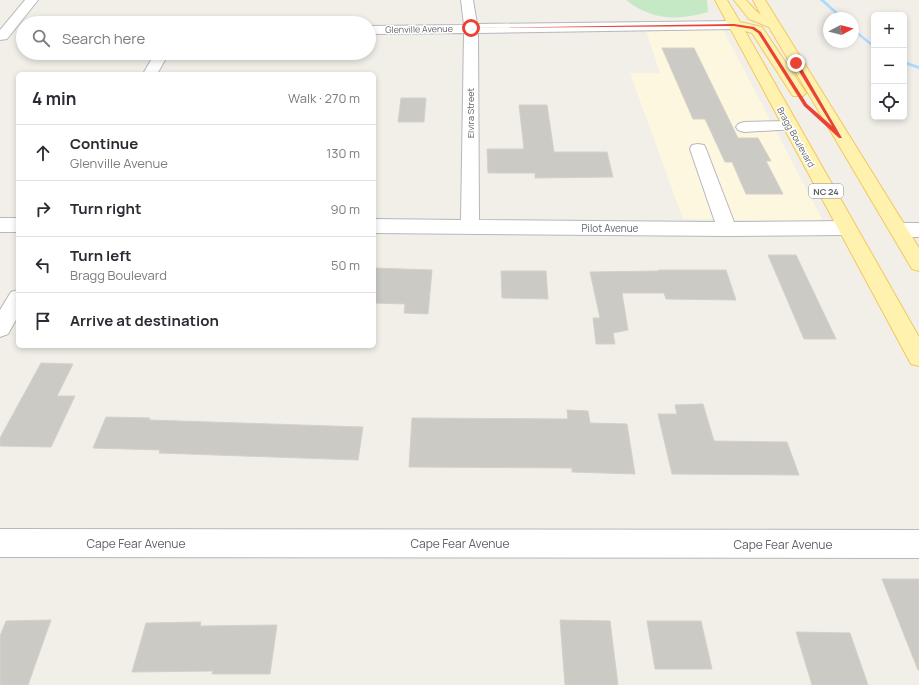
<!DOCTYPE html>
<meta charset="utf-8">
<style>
body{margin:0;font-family:Manrope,sans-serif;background:#f2f2f3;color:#2b2b33}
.controls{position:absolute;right:12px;top:12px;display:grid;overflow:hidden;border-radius:6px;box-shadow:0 2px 6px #0003}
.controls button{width:36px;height:36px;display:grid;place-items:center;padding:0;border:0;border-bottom:1px solid #e1e1e2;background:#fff;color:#2b2b33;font:20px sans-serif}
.compass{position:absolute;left:823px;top:12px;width:36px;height:36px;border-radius:50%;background:#fff;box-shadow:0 2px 6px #0003;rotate:83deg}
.stop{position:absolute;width:12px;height:12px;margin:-9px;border:3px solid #ea4335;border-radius:50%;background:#fff}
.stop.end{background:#ea4335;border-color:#fff;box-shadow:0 1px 4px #0008}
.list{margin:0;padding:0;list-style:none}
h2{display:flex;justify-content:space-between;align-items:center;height:52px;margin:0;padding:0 16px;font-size:17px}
h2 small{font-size:13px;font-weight:400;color:#7c7c81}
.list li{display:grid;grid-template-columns:26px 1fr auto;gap:12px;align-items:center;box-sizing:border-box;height:56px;padding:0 16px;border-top:1px solid #e1e1e2}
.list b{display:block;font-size:15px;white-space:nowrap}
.list p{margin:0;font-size:13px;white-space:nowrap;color:#7c7c81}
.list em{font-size:13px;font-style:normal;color:#7c7c81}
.icon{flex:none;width:22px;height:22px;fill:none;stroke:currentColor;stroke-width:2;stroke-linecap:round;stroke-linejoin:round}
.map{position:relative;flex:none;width:919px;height:685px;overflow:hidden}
.search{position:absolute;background:#fff;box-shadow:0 2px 6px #0003;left:16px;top:16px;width:360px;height:44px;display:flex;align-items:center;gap:10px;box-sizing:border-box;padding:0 14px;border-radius:22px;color:#7c7c81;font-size:15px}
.panel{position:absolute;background:#fff;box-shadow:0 2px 6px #0003;left:16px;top:72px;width:360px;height:276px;border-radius:6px}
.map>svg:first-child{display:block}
.commercial{fill:#fef7e0}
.green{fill:#c5e8c5}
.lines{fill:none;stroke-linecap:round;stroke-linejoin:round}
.stream{fill:#aadaff;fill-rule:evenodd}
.building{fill:#cccac5;stroke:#d6d1c6}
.minor-casing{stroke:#b5b8bc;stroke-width:2}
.major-casing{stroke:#f2c960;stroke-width:2}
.minor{fill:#fff;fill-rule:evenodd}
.major{fill:#fff2af;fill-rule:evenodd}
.route{fill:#ea4335}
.labels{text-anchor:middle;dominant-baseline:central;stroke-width:3;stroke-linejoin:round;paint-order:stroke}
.far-street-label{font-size:9px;fill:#5f6368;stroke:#fff}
.shield{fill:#fff;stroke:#8f9295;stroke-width:1}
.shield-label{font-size:9px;font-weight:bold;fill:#5f6368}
.street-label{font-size:10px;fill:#5f6368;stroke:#fff}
.near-street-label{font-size:12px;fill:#5f6368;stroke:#fff}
</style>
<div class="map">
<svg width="919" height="685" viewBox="0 0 919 685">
<rect width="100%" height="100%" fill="#f1efe8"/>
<!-- commercial -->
<path class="commercial" d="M646,30H723L823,221L683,219L630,73H660Z"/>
<!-- green -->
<path class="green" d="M626,0H707L708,12C678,21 651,20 626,0Z"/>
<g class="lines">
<!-- stream -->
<path class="stream" d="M820,0H824L844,18H840Z
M853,28L874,45V48L853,31Z
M904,61L919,66V69L904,64Z"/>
</g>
<!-- building -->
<path class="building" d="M662,48H694L738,138H758L771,161H766L783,194H746L732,162H725L705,119H693Z
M401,98H426L424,122H398Z
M519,105H547L554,152H607L613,177L535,178V173H488L487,149H524Z
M768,255H796L836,339H804Z
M374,268L432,270L428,314L404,313L405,304L374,303Z
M658,270H726L736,300L666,299L664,293H622L628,330L613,333L615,344H596L593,318H600L590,272L659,271Z
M501,271H546L548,299L502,298Z
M41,363L73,364L57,396H75L51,447L0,446V438Z
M703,404L714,441L787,442L799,475L672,474L658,414H677L675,405Z
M567,410L588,411L590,423L627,424L635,474L572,472V468L409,467L412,418L568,419Z
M106,417L150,418L149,420L363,427L358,460L159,453L160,450L93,448Z
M882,579H919V670H918Z
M51,620L28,685H0V636L6,621Z
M560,620L610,621L618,685H565Z
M647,621H701L712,669H655Z
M201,622L200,626L277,625L270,674H212L213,671L132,672L146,623Z
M796,632L850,633L868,685H812Z"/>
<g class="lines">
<defs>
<path id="minor" d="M25,0H38L7,39L0,40V30Z
M461,0H473L477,24L734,21L739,22L741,25L739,28L734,29L478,33L479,220L715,222L690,149L692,145L698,144L704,145L706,149L734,222L847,221L854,223L856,228L854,233L847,235L727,236L374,233V219L461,220L464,33L369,34V26L464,25Z
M155,53H169L157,74H143Z
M790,121L796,123L798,126L796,129L744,132L738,130L736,127L738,124L744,122Z
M0,218H18V232H0Z
M899,223H919V237H899L892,235L890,230L892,225Z
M18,290V316L8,334L0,337V310L11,292Z
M0,529L919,530V558L0,557Z"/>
<path id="major" d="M715,0H727L740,22L762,27L806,93L803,96H793L752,33L745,31L919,337V366L911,364Z
M734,0H746L755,10L761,15L753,0H765L919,248V271L912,269L769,27L749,19Z"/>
</defs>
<!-- minor casing -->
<use href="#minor" class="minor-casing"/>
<!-- major casing -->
<use href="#major" class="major-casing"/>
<!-- minor -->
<use href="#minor" class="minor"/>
<!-- major -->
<use href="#major" class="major"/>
</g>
<!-- route -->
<path class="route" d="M734,24L754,27L761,32L807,104L832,126L794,63L798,62L842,138H839L804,106L758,33L752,29L734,26L469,28Z"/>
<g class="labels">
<!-- far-street labels -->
<g class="far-street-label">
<text transform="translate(419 29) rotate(-1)">Glenville Avenue</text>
<text transform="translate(470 113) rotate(-90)">Elvira Street</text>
<text transform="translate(796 137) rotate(61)">Bragg Boulevard</text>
</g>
<!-- shield labels -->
<rect class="shield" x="809" y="184" width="34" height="14" rx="3"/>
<g class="shield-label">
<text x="826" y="191">NC 24</text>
</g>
<!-- street labels -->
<g class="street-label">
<text x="610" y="228">Pilot Avenue</text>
</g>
<!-- near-street labels -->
<g class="near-street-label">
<text x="136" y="543">Cape Fear Avenue</text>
<text x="460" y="543">Cape Fear Avenue</text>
<text x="783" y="544">Cape Fear Avenue</text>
</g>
</g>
</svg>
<div class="controls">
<button>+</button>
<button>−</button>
<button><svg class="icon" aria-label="locate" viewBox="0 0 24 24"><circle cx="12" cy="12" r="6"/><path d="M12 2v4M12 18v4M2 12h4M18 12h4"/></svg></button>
</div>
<svg class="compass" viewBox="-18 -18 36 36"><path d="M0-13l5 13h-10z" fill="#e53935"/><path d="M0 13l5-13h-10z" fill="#7c7c81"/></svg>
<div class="stop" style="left:471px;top:28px"></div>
<div class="stop end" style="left:796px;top:63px"></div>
<div class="search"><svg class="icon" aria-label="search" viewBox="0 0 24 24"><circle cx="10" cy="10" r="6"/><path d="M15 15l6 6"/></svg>Search here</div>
<section class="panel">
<h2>4 min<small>Walk · 270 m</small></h2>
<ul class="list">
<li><svg class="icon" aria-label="ahead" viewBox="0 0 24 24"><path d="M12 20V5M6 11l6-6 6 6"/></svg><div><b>Continue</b><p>Glenville Avenue</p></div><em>130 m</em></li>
<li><svg class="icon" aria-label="right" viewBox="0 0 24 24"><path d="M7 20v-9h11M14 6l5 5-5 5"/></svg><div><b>Turn right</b></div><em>90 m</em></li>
<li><svg class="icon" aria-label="left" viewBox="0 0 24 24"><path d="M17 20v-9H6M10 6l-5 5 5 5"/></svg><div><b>Turn left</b><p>Bragg Boulevard</p></div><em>50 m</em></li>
<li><svg class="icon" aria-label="arrive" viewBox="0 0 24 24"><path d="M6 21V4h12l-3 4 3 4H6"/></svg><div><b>Arrive at destination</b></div></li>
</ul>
</section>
</div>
